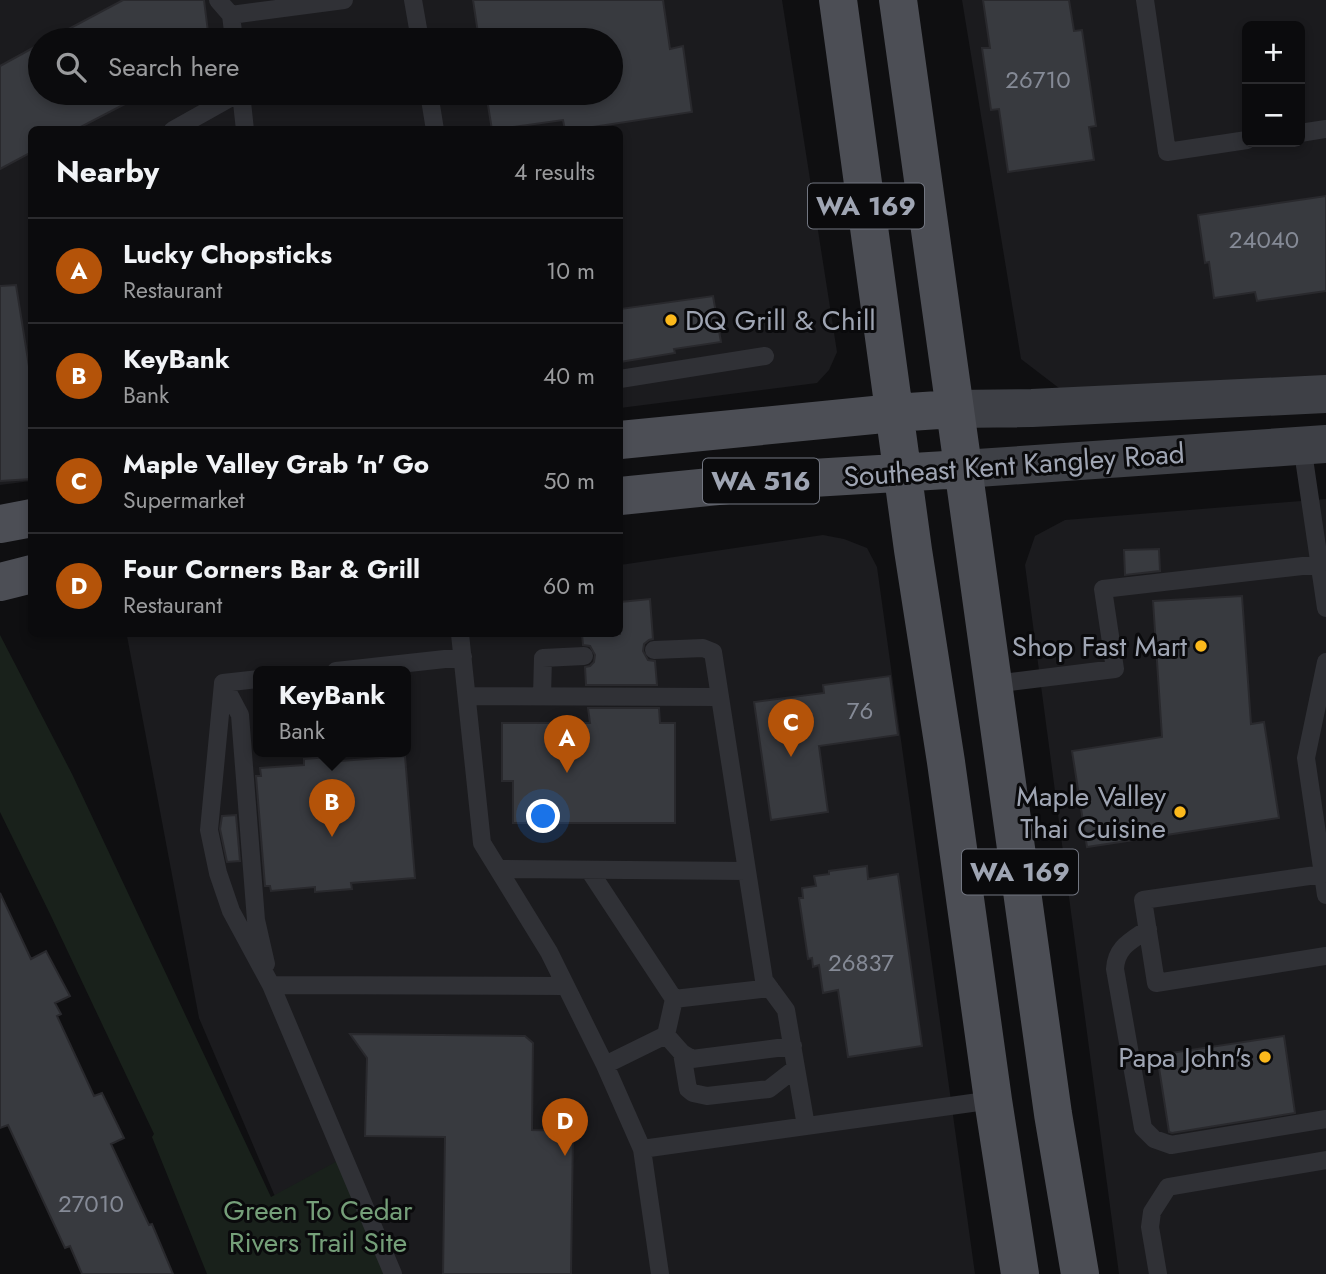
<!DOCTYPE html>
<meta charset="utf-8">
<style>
body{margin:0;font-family:Jost,sans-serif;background:#141416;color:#f1f3f6}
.controls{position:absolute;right:21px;top:21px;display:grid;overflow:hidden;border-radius:10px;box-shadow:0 4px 10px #0003}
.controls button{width:63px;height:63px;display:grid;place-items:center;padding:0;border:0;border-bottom:2px solid #2b2b2e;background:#0b0b0d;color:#f1f3f6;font:35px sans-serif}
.you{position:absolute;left:544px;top:817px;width:24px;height:24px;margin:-18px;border:5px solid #fff;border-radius:50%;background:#1a73e8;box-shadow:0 0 0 10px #1a73e833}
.badge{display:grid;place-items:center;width:46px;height:46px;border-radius:50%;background:#b45309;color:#fff;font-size:23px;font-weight:700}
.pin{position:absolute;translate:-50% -58px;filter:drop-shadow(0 2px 4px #0008)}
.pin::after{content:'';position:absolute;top:37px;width:24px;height:21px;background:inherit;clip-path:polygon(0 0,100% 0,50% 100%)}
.popup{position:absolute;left:253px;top:666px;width:158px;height:91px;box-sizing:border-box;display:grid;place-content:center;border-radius:10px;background:#0b0b0d;filter:drop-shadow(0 2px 5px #0005);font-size:23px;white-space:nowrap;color:#9a9b9d}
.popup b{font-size:26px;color:#f1f3f6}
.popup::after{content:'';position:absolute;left:50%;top:100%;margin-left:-14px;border:14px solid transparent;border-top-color:#0b0b0d}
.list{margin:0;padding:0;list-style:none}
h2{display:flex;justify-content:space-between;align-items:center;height:91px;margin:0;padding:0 28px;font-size:30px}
h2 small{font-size:23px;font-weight:400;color:#9a9b9d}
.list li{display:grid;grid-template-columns:46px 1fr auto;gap:21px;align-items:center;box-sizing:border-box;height:105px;padding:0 28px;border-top:2px solid #2b2b2e}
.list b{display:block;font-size:26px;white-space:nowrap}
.list p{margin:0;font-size:23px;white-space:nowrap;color:#9a9b9d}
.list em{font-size:23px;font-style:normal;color:#9a9b9d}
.icon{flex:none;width:38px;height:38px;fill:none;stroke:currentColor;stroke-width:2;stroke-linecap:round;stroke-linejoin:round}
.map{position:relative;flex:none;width:1326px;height:1274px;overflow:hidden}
.search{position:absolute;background:#0b0b0d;box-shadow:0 4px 10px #0003;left:28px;top:28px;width:595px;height:77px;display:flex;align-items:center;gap:18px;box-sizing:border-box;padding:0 24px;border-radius:38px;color:#9a9b9d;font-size:26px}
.panel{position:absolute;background:#0b0b0d;box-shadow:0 4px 10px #0003;left:28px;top:126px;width:595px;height:511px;border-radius:10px}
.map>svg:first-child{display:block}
.built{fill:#1b1b1e;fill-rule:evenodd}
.green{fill:#19211b}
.building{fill:#383a3f;stroke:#29292d;stroke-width:2}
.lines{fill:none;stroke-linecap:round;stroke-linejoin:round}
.lane{stroke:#303136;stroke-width:18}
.secondary{stroke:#3e4046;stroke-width:38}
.primary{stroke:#4c4e55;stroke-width:38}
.poi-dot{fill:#fcb91c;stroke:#0a0a0c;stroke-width:2.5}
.labels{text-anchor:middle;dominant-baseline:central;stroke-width:6;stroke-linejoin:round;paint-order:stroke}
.number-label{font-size:24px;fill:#858a96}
.shield{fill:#0a0a0c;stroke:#727681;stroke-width:2}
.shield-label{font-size:26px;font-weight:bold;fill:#9fa5b3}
.poi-label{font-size:28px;fill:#9fa5b3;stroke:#0a0a0c;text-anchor:end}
.street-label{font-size:28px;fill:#9fa5b3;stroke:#0a0a0c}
.park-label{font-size:28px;fill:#759f79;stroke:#0a0a0c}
</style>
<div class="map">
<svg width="1326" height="1274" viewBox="0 0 1326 1274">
<rect width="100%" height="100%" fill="#0f0f11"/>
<!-- built -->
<path class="built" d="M0,0H782L837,352L829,370L817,383L620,408V130H32L31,481L0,485ZM40,40H611V93H40Z
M962,0H1326V381L1068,395L1021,359ZM1247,26H1300V142H1247Z
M1326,499V1274H1119L1025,565L1035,536L1065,520Z
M823,535L844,539L867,548L877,567L975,1274H308L199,1018L127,636L147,634H620V565ZM258,671H406V751H258Z"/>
<!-- green -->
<path class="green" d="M0,635L72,774L271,1197L341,1159L392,1274H207L152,1137L154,1134L51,916L0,812Z"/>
<!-- building -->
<path class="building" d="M123,0H204L209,40H48Z
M473,0H663L670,49L683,46L692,112L573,130H565L563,120L492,130L486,93H611V40H479Z
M983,0H1069L1074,31L1082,30L1096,126L1089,127L1094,160L1008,172L999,109L991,110L982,48H990Z
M40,44V93H146L75,130H32V152L0,169V66Z
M1326,196V291L1257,301L1255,292L1214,298L1209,262L1205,263L1198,215Z
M16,285L32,385V479L0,481V286Z
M713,296L721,342L674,349L675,353L620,362V309Z
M1159,549L1160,571L1125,575L1124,550Z
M1242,596L1251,724L1264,722L1279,818L1087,847L1072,751L1162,737L1153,601Z
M650,599L653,639L649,640L644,644L643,651L648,660L655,661L657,685H586L585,667L590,666L594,662L595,655L590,646L583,645L582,634H620V602Z
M890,676L898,735L819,746L828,812L771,820L754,702L824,693L823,685Z
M588,708H659L660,723H675V823H513V781H502V723H590Z
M341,756V761L405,756L415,878L351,883L352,889L315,892V887L271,891L270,886H265L256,776H261L260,768L304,765V759Z
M236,815L240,861L227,862L220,829L222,816Z
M867,866L868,879L898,874L922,1046L848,1057L838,990L823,993L819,965L813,967L812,958L808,959L799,898H803L802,888L816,886L814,876L829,874V871Z
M0,893L31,959L46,951L70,996L55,1003L61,1014L57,1016L94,1096L102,1093L124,1138L111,1144L149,1225L152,1224L173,1274H82L70,1246L65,1248L8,1125L0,1128Z
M350,1034L525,1036L533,1043L532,1130L573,1131L571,1274H443L445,1137L365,1136L367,1058Z
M1284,1036L1295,1113L1172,1133L1169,1132L1157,1055Z"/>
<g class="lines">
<!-- lane -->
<path class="lane" d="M218,0L231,15
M413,0L420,40
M1145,0L1167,152L1247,140
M234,40L231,15L344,0
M241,93L245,130
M429,93L435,130
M173,130L239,93
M1300,133L1326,129
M620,379L765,356
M1302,445L1326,608
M460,634L482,843L549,952L605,1065L642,1149L660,1274
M654,650L703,648L713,652L720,697
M1326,662L1306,758L1326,895
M336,671L463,657
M223,683L209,830L218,873L231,911L271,985
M223,683L240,715L256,920L266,964
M223,683L258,679
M994,684L1115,669L1103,589L1320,564
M467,696L720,697L764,980L786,1010L806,1126
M542,696L543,658L584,656
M498,869L747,871
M589,870L674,999L666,1035
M1323,874L1143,900L1156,983L1326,956
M1148,929C1131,941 1116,947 1115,969L1143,1128L1154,1139L1171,1145L1326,1119
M674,999L770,988
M682,1053L688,1089L693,1093L707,1096L769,1089L796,1068
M605,1065L666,1035L682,1053L692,1059L793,1046
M642,1149L993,1100
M393,1274L271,985L565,986
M1158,1274L1150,1227L1152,1212L1168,1187L1326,1160"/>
<!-- secondary -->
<path class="secondary" d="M954,409L1032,408L1326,394
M963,469L1326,444"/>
<!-- primary -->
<path class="primary" d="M838,0L913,550L946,762L993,1100L1020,1274
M898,0L1053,1114L1080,1274
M620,440L894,413L954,409
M620,496L779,480L963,469
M0,524L32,518
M0,582L32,574"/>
</g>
<!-- markers -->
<g class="poi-dot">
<circle cx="671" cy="320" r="7"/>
<circle cx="1201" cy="646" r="7"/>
<circle cx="1180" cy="812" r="7"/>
<circle cx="1265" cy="1057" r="7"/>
</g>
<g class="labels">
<!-- number labels -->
<g class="number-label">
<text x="1038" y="79">26710</text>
<text x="1264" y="239">24040</text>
<text x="860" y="710">76</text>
<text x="861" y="962">26837</text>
<text x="91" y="1203">27010</text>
</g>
<!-- shield labels -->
<g class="shield">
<rect x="808" y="183.5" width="116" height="45" rx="5"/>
<rect x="703" y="458.5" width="116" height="45" rx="5"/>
<rect x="962" y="849.5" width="116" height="45" rx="5"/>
</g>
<g class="shield-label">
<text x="866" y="206">WA 169</text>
<text x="761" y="481">WA 516</text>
<text x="1020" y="872">WA 169</text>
</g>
<!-- poi labels -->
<g class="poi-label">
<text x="685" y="320" text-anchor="start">DQ Grill &amp; Chill</text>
<text x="1187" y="646">Shop Fast Mart</text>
<text x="1166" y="796">Maple Valley<tspan x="1166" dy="32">Thai Cuisine</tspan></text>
<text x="1251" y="1057">Papa John's</text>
</g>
<!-- street labels -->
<g class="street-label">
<text transform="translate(1014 465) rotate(-4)">Southeast Kent Kangley Road</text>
</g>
<!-- park labels -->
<g class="park-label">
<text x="318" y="1210">Green To Cedar<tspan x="318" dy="32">Rivers Trail Site</tspan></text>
</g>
</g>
</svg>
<div class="controls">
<button>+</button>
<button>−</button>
</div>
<div class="you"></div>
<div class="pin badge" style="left:567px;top:773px">A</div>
<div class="pin badge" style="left:332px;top:837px">B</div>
<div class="popup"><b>KeyBank</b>Bank</div>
<div class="pin badge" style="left:791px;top:757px">C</div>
<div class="pin badge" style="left:565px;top:1156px">D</div>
<div class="search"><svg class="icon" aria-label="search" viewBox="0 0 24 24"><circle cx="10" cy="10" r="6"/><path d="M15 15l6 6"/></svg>Search here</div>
<section class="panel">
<h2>Nearby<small>4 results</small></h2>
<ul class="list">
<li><span class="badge">A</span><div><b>Lucky Chopsticks</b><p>Restaurant</p></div><em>10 m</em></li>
<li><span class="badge">B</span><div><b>KeyBank</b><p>Bank</p></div><em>40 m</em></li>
<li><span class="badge">C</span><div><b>Maple Valley Grab 'n' Go</b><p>Supermarket</p></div><em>50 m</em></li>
<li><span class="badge">D</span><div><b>Four Corners Bar &amp; Grill</b><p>Restaurant</p></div><em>60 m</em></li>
</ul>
</section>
</div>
